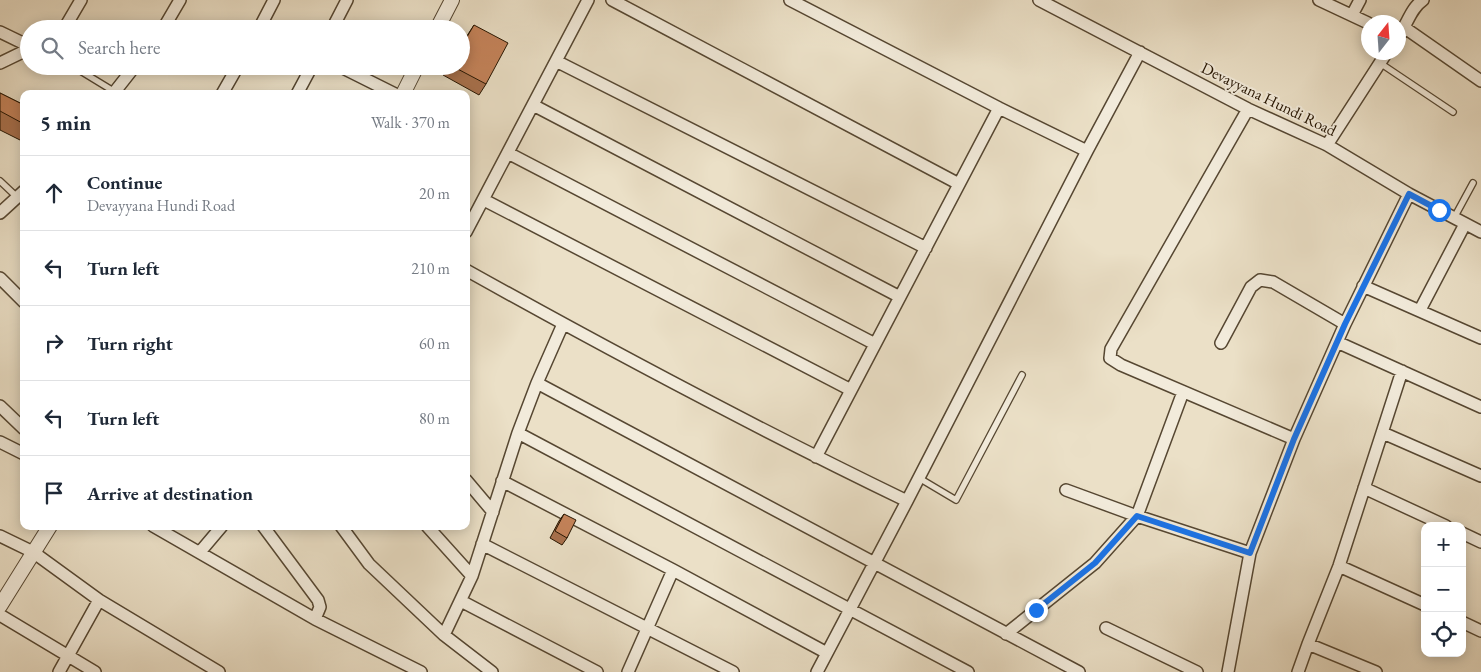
<!DOCTYPE html>
<meta charset="utf-8">
<style>
body{margin:0;font-family:"EB Garamond",serif;background:#f6f6f7;color:#1f2937}
.controls{position:absolute;right:15px;bottom:15px;display:grid;overflow:hidden;border-radius:10px;box-shadow:0 2px 12px #0003}
.controls button{width:45px;height:45px;display:grid;place-items:center;padding:0;border:0;border-bottom:1px solid #e0e1e3;background:#fff;color:#1f2937;font:25px sans-serif}
.compass{position:absolute;left:1361px;top:15px;width:45px;height:45px;border-radius:50%;background:#fff;box-shadow:0 2px 12px #0003;rotate:17deg}
.stop{position:absolute;width:15px;height:15px;margin:-11px;border:4px solid #1a73e8;border-radius:50%;background:#fff}
.stop.end{background:#1a73e8;border-color:#fff;box-shadow:0 1px 5px #0008}
.list{margin:0;padding:0;list-style:none}
h2{display:flex;justify-content:space-between;align-items:center;height:65px;margin:0;padding:0 20px;font-size:21px}
h2 small{font-size:16px;font-weight:400;color:#747a83}
.list li{display:grid;grid-template-columns:32px 1fr auto;gap:15px;align-items:center;box-sizing:border-box;height:75px;padding:0 20px;border-top:1px solid #e0e1e3}
.list b{display:block;font-size:19px;white-space:nowrap}
.list p{margin:0;font-size:16px;white-space:nowrap;color:#747a83}
.list em{font-size:16px;font-style:normal;color:#747a83}
.icon{flex:none;width:28px;height:28px;fill:none;stroke:currentColor;stroke-width:2;stroke-linecap:round;stroke-linejoin:round}
.map{position:relative;flex:none;width:1481px;height:672px;overflow:hidden}
.search{position:absolute;background:#fff;box-shadow:0 2px 12px #0003;left:20px;top:20px;width:450px;height:55px;display:flex;align-items:center;gap:12px;box-sizing:border-box;padding:0 18px;border-radius:28px;color:#747a83;font-size:19px}
.panel{position:absolute;background:#fff;box-shadow:0 2px 12px #0003;left:20px;top:90px;width:450px;height:440px;border-radius:10px}
.map>svg:first-child{display:block}
.lines{fill:none;stroke-linecap:round;stroke-linejoin:round}
.service-casing{stroke:#564732;stroke-width:8}
.minor-casing{stroke:#564732;stroke-width:14}
.tertiary-casing{stroke:#564732;stroke-width:16}
.service{stroke:#f2ebdb;stroke-width:5.5}
.minor{stroke:#f2ebdb;stroke-width:11}
.tertiary{stroke:#f2ebdb;stroke-width:14}
.wall{fill:#a9714d;stroke:#251400}
.building{fill:#c5835a;stroke:#251400}
.route{stroke:#1a73e8;stroke-width:6}
.labels{text-anchor:middle;dominant-baseline:central;stroke-width:4;stroke-linejoin:round;paint-order:stroke}
.street-label{font-size:16px;fill:#251400;stroke:#f2ebdb}
</style>
<div class="map">
<svg width="1481" height="672" viewBox="0 0 1481 672">
<rect width="100%" height="100%" fill="#ebe0c7"/>
<filter id="stains"><feTurbulence type="fractalNoise" baseFrequency=".004" numOctaves="4"/><feColorMatrix values="0 0 0 0 .2 0 0 0 0 .09 0 0 0 0 .02 0 0 0 .5 -.17"/></filter>
<radialGradient id="worn" r=".72"><stop offset=".6" stop-color="#630" stop-opacity="0"/><stop offset="1" stop-color="#630" stop-opacity=".3"/></radialGradient>
<g class="lines">
<defs>
<path id="service" d="M1380,63L1453,112
M79,70L115,92
M0,181L17,197
M1454,218L1473,183
M919,478L956,500L1022,375"/>
<path id="minor" d="M612,0L959,184
M790,0L999,108L1087,151
M1039,0L1248,109L1327,145L1409,194L1481,232
M1319,0L1368,23
M1352,15L1360,0
M1405,28L1481,81
M64,29L81,0
M163,29L180,0
M269,29L261,25L274,0
M332,29L347,0
M0,32L29,46
M1398,36C1408,24 1410,9 1423,0
M556,61L926,248
M0,63L29,49
M339,66L395,94
M113,94L135,66
M222,94L238,66
M297,94L312,66
M533,105L900,297
M1248,109L1111,349L1110,358L1121,365L1294,439
M1327,145L1387,52
M508,153L875,344
M484,200L851,390
M0,213L24,191
M466,232L588,0
M466,270C611,351 758,429 907,501
M0,278L24,302
M1363,286L1481,338
M1420,310L1465,224
M1337,342L1481,407
M1221,343L1251,287L1260,280L1273,282L1345,324
M537,383L1079,672
M0,406L24,429
M518,433L968,672
M1383,433L1481,476
M0,442L24,454
M816,457L999,108
M466,480L493,512
M502,481L673,570L827,653
M1364,488L1446,526
M1066,490L1137,516L1250,553
M153,526L315,619L421,672
M263,526L318,600L320,607L315,619
M341,526L369,564L444,635L492,672
M427,526L472,576
M1462,533L1481,542
M0,536L33,552L99,600L219,672
M482,544L733,672
M200,552L222,526
M1339,566L1425,605
M461,601L597,672
M0,615L95,672
M1462,622L1481,631
M1106,628L1197,672
M1006,634L1095,563L1137,516L1183,392
M444,635L472,576L518,433L537,383L563,324
M1308,644L1376,672
M59,672L99,600
M628,672L673,570
M817,672L907,501L1087,151L1140,52
M1228,672L1250,553L1294,439L1345,324L1409,194
M1298,672L1308,644L1339,566L1402,371"/>
<path id="tertiary" d="M437,29L452,0
M403,94L417,66
M0,606L50,526"/>
</defs>
<!-- service casing -->
<use href="#service" class="service-casing"/>
<!-- minor casing -->
<use href="#minor" class="minor-casing"/>
<!-- tertiary casing -->
<use href="#tertiary" class="tertiary-casing"/>
<!-- service -->
<use href="#service" class="service"/>
<!-- minor -->
<use href="#minor" class="minor"/>
<!-- tertiary -->
<use href="#tertiary" class="tertiary"/>
</g>
<!-- wall -->
<path class="wall" d="M474,25L486,84L479,95L443,75L448,66H461V45Z
M0,93L24,105V142L0,130Z
M564,514L567,538L562,545L550,538L559,521Z"/>
<!-- building -->
<path class="building" d="M474,25L508,43L486,84L452,66H461V47Z
M0,93L24,105V124L0,111Z
M564,514L576,520L567,538L555,531Z"/>
<g class="lines">
<!-- route -->
<path class="route" d="M1036,610L1095,563L1137,516L1250,553L1294,439L1345,324L1409,194L1439,210"/>
</g>
<g class="labels">
<!-- street labels -->
<g class="street-label">
<text transform="translate(1269 99) rotate(26)">Devayyana Hundi Road</text>
</g>
</g>
<rect width="100%" height="100%" filter="url(#stains)"/>
<rect width="100%" height="100%" fill="url(#worn)"/>
</svg>
<div class="controls">
<button>+</button>
<button>−</button>
<button><svg class="icon" aria-label="locate" viewBox="0 0 24 24"><circle cx="12" cy="12" r="6"/><path d="M12 2v4M12 18v4M2 12h4M18 12h4"/></svg></button>
</div>
<svg class="compass" viewBox="-18 -18 36 36"><path d="M0-13l5 13h-10z" fill="#e53935"/><path d="M0 13l5-13h-10z" fill="#747a83"/></svg>
<div class="stop" style="left:1439px;top:210px"></div>
<div class="stop end" style="left:1036px;top:610px"></div>
<div class="search"><svg class="icon" aria-label="search" viewBox="0 0 24 24"><circle cx="10" cy="10" r="6"/><path d="M15 15l6 6"/></svg>Search here</div>
<section class="panel">
<h2>5 min<small>Walk · 370 m</small></h2>
<ul class="list">
<li><svg class="icon" aria-label="ahead" viewBox="0 0 24 24"><path d="M12 20V5M6 11l6-6 6 6"/></svg><div><b>Continue</b><p>Devayyana Hundi Road</p></div><em>20 m</em></li>
<li><svg class="icon" aria-label="left" viewBox="0 0 24 24"><path d="M17 20v-9H6M10 6l-5 5 5 5"/></svg><div><b>Turn left</b></div><em>210 m</em></li>
<li><svg class="icon" aria-label="right" viewBox="0 0 24 24"><path d="M7 20v-9h11M14 6l5 5-5 5"/></svg><div><b>Turn right</b></div><em>60 m</em></li>
<li><svg class="icon" aria-label="left" viewBox="0 0 24 24"><path d="M17 20v-9H6M10 6l-5 5 5 5"/></svg><div><b>Turn left</b></div><em>80 m</em></li>
<li><svg class="icon" aria-label="arrive" viewBox="0 0 24 24"><path d="M6 21V4h12l-3 4 3 4H6"/></svg><div><b>Arrive at destination</b></div></li>
</ul>
</section>
</div>
